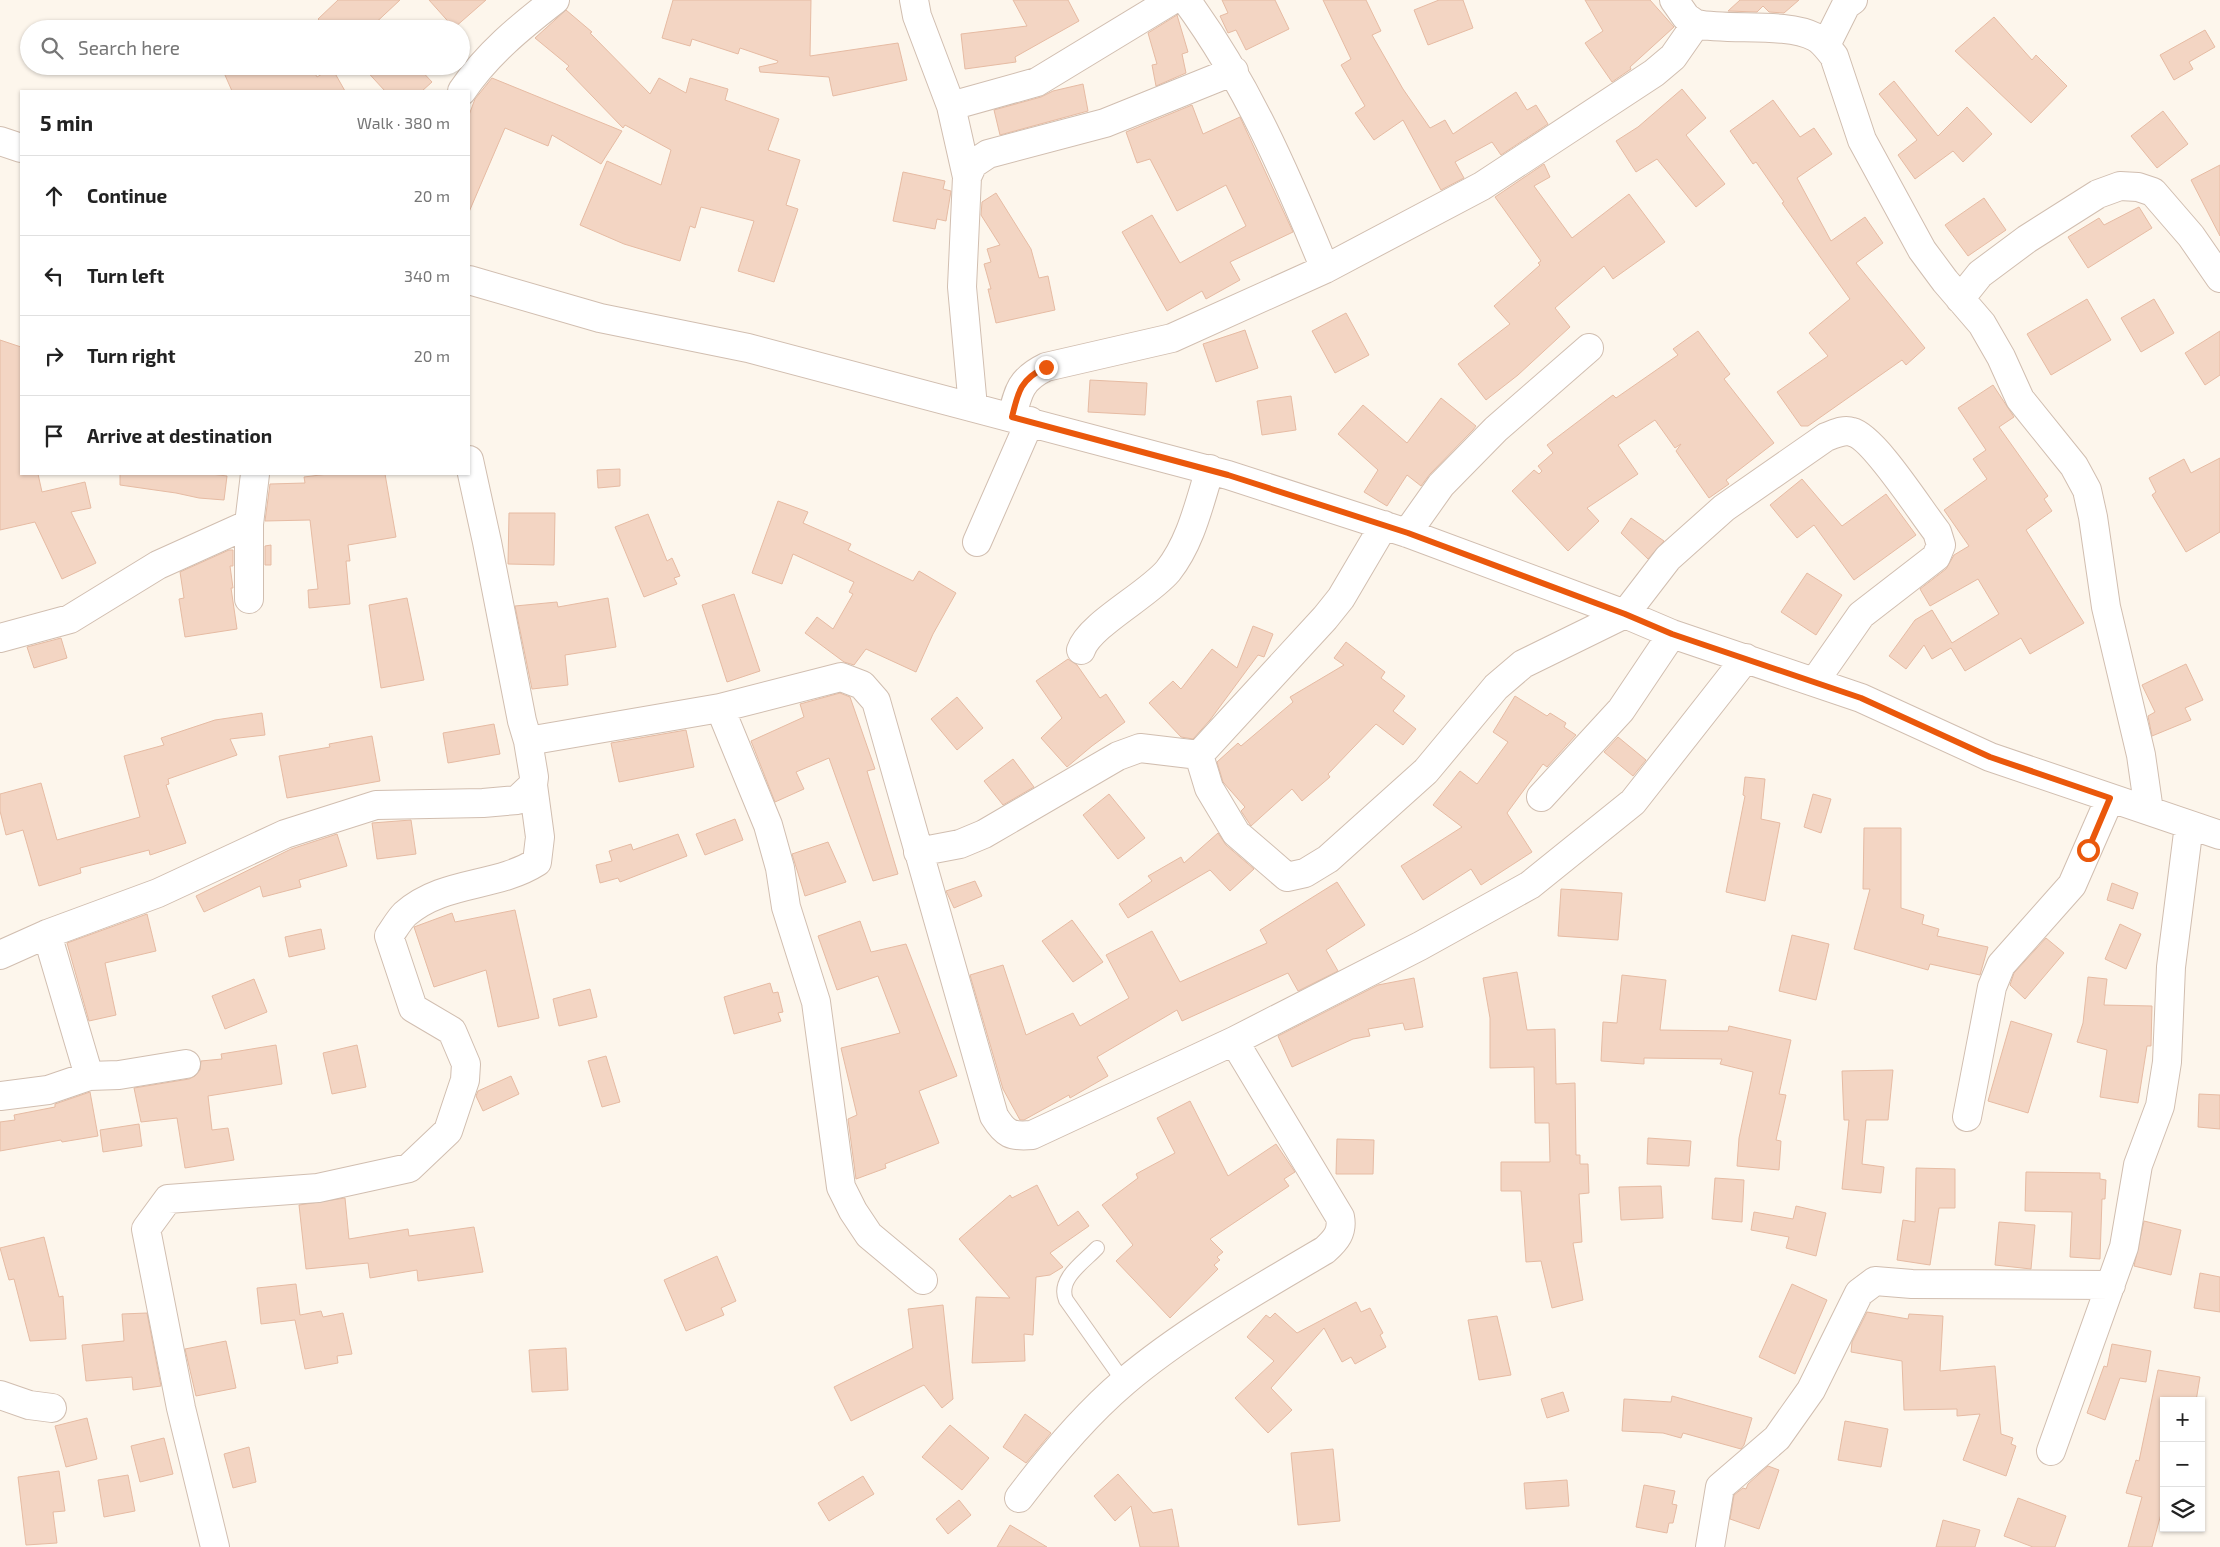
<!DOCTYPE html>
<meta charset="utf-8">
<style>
body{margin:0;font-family:"Exo 2",sans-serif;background:#f2f2f2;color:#222}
.controls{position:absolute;right:15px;bottom:15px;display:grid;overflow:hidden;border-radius:0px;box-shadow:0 1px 4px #0004}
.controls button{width:45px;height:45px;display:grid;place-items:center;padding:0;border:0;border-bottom:1px solid #e0e0e0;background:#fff;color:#222;font:25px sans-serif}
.stop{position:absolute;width:15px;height:15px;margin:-11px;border:4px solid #ea580c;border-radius:50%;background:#fff}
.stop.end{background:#ea580c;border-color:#fff;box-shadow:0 1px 5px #0008}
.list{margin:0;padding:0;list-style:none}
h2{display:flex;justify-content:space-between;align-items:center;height:65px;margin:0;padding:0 20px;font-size:21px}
h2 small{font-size:16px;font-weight:400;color:#767676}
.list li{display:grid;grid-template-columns:32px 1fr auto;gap:15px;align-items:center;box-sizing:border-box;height:80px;padding:0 20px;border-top:1px solid #e0e0e0}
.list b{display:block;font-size:19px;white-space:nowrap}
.list em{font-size:16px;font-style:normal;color:#767676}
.icon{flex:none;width:28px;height:28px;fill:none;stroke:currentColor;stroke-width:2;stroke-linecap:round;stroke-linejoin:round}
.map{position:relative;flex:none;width:2220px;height:1547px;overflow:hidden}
.search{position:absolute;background:#fff;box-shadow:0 1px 4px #0004;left:20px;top:20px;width:450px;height:55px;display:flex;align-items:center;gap:12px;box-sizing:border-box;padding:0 18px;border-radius:28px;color:#767676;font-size:19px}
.panel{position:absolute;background:#fff;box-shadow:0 1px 4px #0004;left:20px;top:90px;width:450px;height:385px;border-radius:0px}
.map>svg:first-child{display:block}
.building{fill:#f3d5c3;stroke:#e6bba3}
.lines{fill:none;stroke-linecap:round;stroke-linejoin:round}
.lane-casing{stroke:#d1beb0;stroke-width:16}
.street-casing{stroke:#d1beb0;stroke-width:30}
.lane{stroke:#fff;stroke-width:14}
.street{stroke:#fff;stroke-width:28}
.route{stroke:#ea580c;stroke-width:6}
</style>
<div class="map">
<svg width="2220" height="1547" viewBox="0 0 2220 1547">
<rect width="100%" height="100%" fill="#fdf6ec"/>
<!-- building -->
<path class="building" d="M338,0H400L369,29H328L318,19Z
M429,0H486L454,28Z
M673,0H811L810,56L898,43L907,80L833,96L829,77L760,72L759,67L777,63L778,61L740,48L738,54L692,39L690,46L662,38Z
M1013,0H1068L1079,21L1015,57L1016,62L965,69L961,34L1027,26Z
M1222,0H1275L1289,29L1246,50L1236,30L1228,33L1220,16L1228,13Z
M1323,0H1366L1381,31L1372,35L1403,89L1430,128L1445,120L1453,134L1516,92L1527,110L1536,105L1548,124L1501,155L1492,142L1455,162L1464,178L1441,190L1403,120L1374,140L1355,113L1365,106L1341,65L1351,59Z
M1439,0H1463L1473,28L1428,45L1414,10Z
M1585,0H1650L1674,27L1630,67L1631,69L1612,82L1585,43L1603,31Z
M1740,0H1799L1784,13L1769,12L1763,6L1757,12L1728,11Z
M566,10L592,32L590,33L650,94L659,78L686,93L690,78L728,89L725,100L779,119L768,150L800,160L786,205L798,209L774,282L738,271L754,221L701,207L695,228L690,226L680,261L624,244L580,225L607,161L661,185L671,150L625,125L623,128L566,69L569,66L535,38Z
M1177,15L1188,52L1182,54L1186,73L1156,86L1152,65L1157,64L1148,33Z
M1994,17L2032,60L2036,55L2067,86L2031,123L1955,51Z
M2205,30L2215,47L2189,62L2193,69L2174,80L2160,55Z
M221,66H311L317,77L332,68L345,91H232Z
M362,66H417L432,82L422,91H385Z
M492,78L622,131L601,164L552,135L548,146L505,128L469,212V115L475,99Z
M1894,81L1938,136L1967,107L1992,134L1963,162L1953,151L1915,179L1898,155L1917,140L1879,94Z
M1083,84L1088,111L1000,135L994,110L1041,97L1053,91Z
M1682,89L1706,118L1686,135L1725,184L1696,207L1657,159L1636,172L1616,141L1638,127Z
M1773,100L1800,137L1814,128L1832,154L1797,178L1831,241L1865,217L1883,243L1856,263L1925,348L1906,365L1902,360L1808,426H1801L1777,392L1828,356L1809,333L1850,299L1782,203L1784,202L1756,162L1753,164L1730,131Z
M1192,105L1203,134L1240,117L1293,232L1230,262L1240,280L1206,299L1202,291L1167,311L1122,232L1152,215L1180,263L1246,226L1226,185L1177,211L1150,159L1137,163L1126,132Z
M2163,111L2188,144L2157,168L2131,136Z
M1544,164L1550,177L1534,186L1572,238L1629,194L1665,242L1613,279L1604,266L1555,308L1570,327L1518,375L1486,400L1458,364L1510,324L1494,306L1540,265L1538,263L1541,261L1495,197Z
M2220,165V236L2191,180Z
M903,172L945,181L943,189L951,191L946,221L937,219L935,229L893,221Z
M996,193L1031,249L1039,278L1048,276L1055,310L996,323L988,289H991L984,264L991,262L987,249L1000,245L981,215L982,202Z
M1984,198L2006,230L1968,256L1945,225Z
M2139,207L2152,228L2088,268L2068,237L2099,218L2104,225Z
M2087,299L2111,340L2051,375L2027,334Z
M2154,299L2174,333L2141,352L2121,318Z
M1346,313L1369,355L1335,373L1312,331Z
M1245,330L1258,368L1216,382L1203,344Z
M1698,331L1730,374L1724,379L1774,443L1726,480L1729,484L1709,498L1676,451L1681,444L1675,448L1655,420L1618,445L1638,474L1587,508L1599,521L1568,551L1512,491L1534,470L1539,474L1542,471L1538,466L1553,453L1547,445L1613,395L1616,398L1678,355L1673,349Z
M2220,331V375L2205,385L2185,353Z
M0,340L21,347V474H38L42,492L85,482L91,508L71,512L96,563L62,579L35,522L0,530Z
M1090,380L1147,383L1145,415L1088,412Z
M1993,385L2014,417L1999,427L2048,496L2044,499L2052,511L2026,530L2084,623L2030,654L2021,638L1965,671L1951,648L1932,659L1924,645L1906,669L1889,656L1915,620L1932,610L1952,643L1999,614L1978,579L1930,606L1920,589L1946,569L1954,555L1969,546L1944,510L1987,479L1973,459L1986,450L1958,408Z
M1291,396L1296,430L1262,435L1257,401Z
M1441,398L1476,426L1473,430L1430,474L1421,486L1407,475L1387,506L1364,492L1378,470L1338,434L1363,405L1407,443Z
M2220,458V532L2186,552L2152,495L2156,492L2149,478L2184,459L2191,473Z
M620,469V486L598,488L597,470Z
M120,474H211L227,476L224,500L199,498L176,493L120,485Z
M328,474H385L396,537L348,545L350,561H346L350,604L309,608L308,590L318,589L310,520L265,521L270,484L305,483L304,477Z
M1802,479L1842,526L1886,494L1916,535L1854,580L1814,525L1797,538L1770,505Z
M778,501L808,512L803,523L851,544L848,550L913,581L919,571L956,593L933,634L916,672L866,649L854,665L844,662L805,633L817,617L833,629L853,594L849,592L854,582L793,554L782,584L752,573Z
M509,513H555L554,565L508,564Z
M648,514L667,561L672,558L680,576L674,578L677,584L644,597L615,527Z
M1631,518L1664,541L1648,559L1621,533Z
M271,545V565H265V546Z
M229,550H233V566H230L233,588H231L237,629L185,637L179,599L184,598L180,572Z
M1807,573L1842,595L1816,635L1781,612Z
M734,594L760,671L727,682L702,605Z
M407,598L424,680L381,688L369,605Z
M608,598L616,647L565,655L568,685L532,689L515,606L557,602L558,607Z
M1253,626L1273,634L1264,657L1258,655L1210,720L1193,739L1181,737L1149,703L1173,681L1181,689L1212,649L1237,668Z
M61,638L67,658L34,668L27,647Z
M1346,642L1385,672L1381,678L1405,696L1393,711L1416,729L1403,745L1376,724L1328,774L1330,777L1302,801L1292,789L1251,826L1241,811L1245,807L1223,782L1217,762L1238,743L1241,746L1293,702L1290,697L1344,665L1334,658Z
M1068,659L1077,665L1100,698L1106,694L1125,722L1092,746L1067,767L1041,738L1062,718L1036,681Z
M2186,664L2203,700L2185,708L2191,720L2152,736L2148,716L2155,712L2142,685Z
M840,693L850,697L875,769L867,771L898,874L873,881L829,758L796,772L804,789L775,802L751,741L804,717L800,704Z
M1515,696L1547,716L1550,713L1566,723L1564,727L1576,735L1547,767L1543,764L1507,813L1532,852L1481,885L1471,869L1423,900L1401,866L1462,827L1433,805L1460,771L1477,784L1508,742L1493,732Z
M957,697L983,728L957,750L931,719Z
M262,713L265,735L230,739L237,755L168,779L169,784L166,785L186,843L150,855L149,850L80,868L81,873L39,886L23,830L6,835L0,811V794L41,783L57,840L140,817L124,756L164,745L161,738L215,720Z
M494,724L500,754L448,763L443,733Z
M686,730L694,767L619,782L611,743Z
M372,736L380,781L287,798L279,756L330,747L329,744Z
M1618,737L1646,760L1633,776L1604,752Z
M1013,759L1034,787L1003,805L984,781Z
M1745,777L1765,779L1761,819L1780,823L1765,901L1726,892L1745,796L1743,795Z
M1109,794L1145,838L1118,859L1083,815Z
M1813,794L1831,799L1821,833L1804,827Z
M735,819L743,840L705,855L696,834Z
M411,820L416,854L377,859L372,823Z
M1864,828H1901V908L1924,915L1922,924L1939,929L1937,936L1988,947L1980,975L1930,964L1928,970L1854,949L1870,889H1863Z
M1218,833L1226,845L1254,869L1230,891L1210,870L1128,918L1119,904L1152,881L1148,876L1181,857L1184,863Z
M337,834L347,866L299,880L301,887L263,897L260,886L204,912L196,896L291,849Z
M678,834L687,856L620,882L618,878L600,883L596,865L612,861L609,851L631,844L633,850Z
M828,842L846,882L805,896L792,854Z
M975,881L982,896L954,908L946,891Z
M1337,882L1365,925L1326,950L1338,971L1298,991L1288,973L1182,1021L1177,1010L1097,1057L1108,1076L1070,1098L1069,1095L1024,1120H1020L1003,1089L970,975L1003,965L1026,1035L1073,1013L1080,1026L1129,998L1106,955L1152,931L1180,982L1267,943L1260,930Z
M2112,883L2138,893L2133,909L2107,900Z
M1561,889L1622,893L1618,940L1558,936Z
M515,910L539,1018L498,1027L486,970L434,987L414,927L452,913L455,922Z
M147,914L156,951L105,963L116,1015L89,1021L67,943Z
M1072,920L1103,962L1073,982L1042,941Z
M860,921L871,952L906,944L957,1076L919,1091L939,1143L885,1164L886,1168L856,1179L848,1119L857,1115L841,1048L900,1033L878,976L837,990L818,936Z
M2120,924L2141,934L2126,969L2105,959Z
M321,929L325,949L289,957L285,937Z
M1792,935L1829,944L1816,1000L1779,991Z
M2046,938L2064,953L2025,999L2010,985L2014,973Z
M1517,972L1527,1030L1555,1029L1556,1084L1575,1083L1576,1155H1580V1164H1588L1589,1193L1579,1194L1582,1242L1573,1243L1583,1300L1552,1308L1541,1261L1526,1262L1521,1191H1501V1162H1550L1549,1123H1535L1534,1067L1490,1068V1018L1483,978Z
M1622,975L1666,980L1660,1030L1728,1031L1729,1026L1791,1040L1779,1094L1786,1095L1776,1140L1781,1141L1779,1170L1737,1166L1739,1138L1753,1072L1720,1064L1722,1059L1644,1058V1064L1601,1061L1603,1022L1617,1023Z
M2088,977L2107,979L2104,1005L2152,1006L2151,1046H2147L2138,1103L2100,1097L2107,1050L2077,1042L2083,1023Z
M1414,978L1423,1027L1405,1030L1403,1023L1368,1029L1370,1036L1353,1039L1292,1067L1278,1036L1378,985Z
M254,979L267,1012L225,1029L212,996Z
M770,983L773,993L778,992L783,1012L778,1013L781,1021L734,1034L724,997Z
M590,989L597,1017L559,1026L553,999Z
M2011,1021L2052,1034L2028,1113L1988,1101Z
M276,1045L282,1084L208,1096L212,1130L228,1128L234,1160L185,1168L177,1118L141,1122L134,1088L189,1079L195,1076L200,1070L201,1061L222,1059L221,1054Z
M357,1045L366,1087L332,1094L323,1053Z
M606,1056L620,1102L602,1107L588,1061Z
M1893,1070L1888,1120H1866L1862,1164L1884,1167L1881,1193L1842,1189L1849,1120H1844L1842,1071Z
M511,1076L519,1094L483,1111L476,1096L478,1091Z
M90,1092L98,1136L62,1142L61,1140L0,1151V1122L15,1120L14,1115L55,1107V1104Z
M2199,1094L2220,1095V1129L2198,1127Z
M1190,1101L1228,1176L1276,1144L1295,1172L1284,1179L1289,1186L1210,1239L1223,1252L1217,1257L1220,1260L1214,1265L1218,1269L1170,1318L1116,1261L1133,1245L1102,1205L1138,1178L1136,1174L1175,1153L1157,1118Z
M139,1124L142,1146L103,1152L100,1130Z
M1648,1138L1691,1141L1689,1166L1647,1164Z
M1337,1139L1374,1140L1373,1174H1336Z
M1916,1168L1955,1169V1208H1939L1930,1265L1897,1260L1903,1220L1915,1222Z
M2026,1172L2100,1173V1179L2106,1180L2105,1199H2102L2100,1259L2070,1257L2072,1212L2025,1211Z
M1715,1178L1744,1180L1742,1222L1712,1219Z
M1037,1185L1058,1226L1078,1211L1089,1226L1050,1253L1063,1267L1050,1275L1036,1277L1033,1335L1024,1334L1025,1361L972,1363L976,1297L1010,1298L959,1239L1010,1195L1012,1198Z
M1661,1186L1663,1218L1621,1220L1619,1187Z
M345,1198L349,1239L408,1229L409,1236L474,1227L483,1272L418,1281L417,1270L370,1278L368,1263L306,1269L299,1205Z
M1796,1206L1826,1213L1816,1256L1786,1248L1789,1237L1751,1230L1754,1212L1793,1219Z
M2144,1221L2181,1230L2171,1275L2134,1266Z
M1999,1222L2035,1225L2031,1269L1995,1265Z
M44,1237L59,1297L63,1296L66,1339L30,1341L14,1279L9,1280L0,1248Z
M717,1256L736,1301L721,1308L724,1315L686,1331L664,1280Z
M2200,1273L2220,1277V1312L2194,1308Z
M296,1284L300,1315L321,1311L323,1317L343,1313L352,1354L337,1356L338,1363L305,1369L295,1320L261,1324L257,1288Z
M1792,1284L1827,1300L1795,1374L1759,1357Z
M1356,1302L1361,1312L1370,1308L1383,1333L1380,1335L1386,1347L1355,1364L1351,1357L1342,1362L1324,1328L1271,1388L1292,1410L1268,1433L1235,1398L1274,1361L1247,1337L1266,1315L1270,1318L1275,1313L1297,1333Z
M943,1305L953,1399L942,1408L924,1385L851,1421L834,1387L913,1348L908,1309Z
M1867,1312L1908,1319L1909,1314L1943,1316L1940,1371L1995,1366L2001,1434L2013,1438L2011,1444L2016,1446L2006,1476L1963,1460L1980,1414L1957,1416V1409L1904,1410L1902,1361L1851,1352L1852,1342Z
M147,1313L161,1386L133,1390L132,1377L86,1381L82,1345L124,1341L122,1314Z
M1497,1316L1511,1375L1479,1380L1468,1320Z
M226,1341L236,1388L196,1396L185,1349Z
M2112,1344L2151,1351L2146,1382L2120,1378L2105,1420L2087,1413L2104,1366L2107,1367Z
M566,1348L568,1390L532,1392L529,1350Z
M2158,1370L2200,1377L2196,1401H2164V1503L2152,1547H2128L2142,1497L2126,1493L2136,1460L2139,1461Z
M1563,1392L1569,1411L1547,1418L1541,1399Z
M1672,1396L1752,1418L1744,1445L1741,1449L1683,1433L1681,1438L1663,1433L1622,1431L1624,1399L1671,1402Z
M1025,1414L1051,1433L1026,1463L1003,1447Z
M87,1418L97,1459L66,1467L55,1426Z
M1845,1421L1888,1429L1881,1467L1838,1460Z
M950,1425L989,1458L962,1490L922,1457Z
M164,1438L173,1474L140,1482L131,1446Z
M249,1447L256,1482L233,1488L224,1454Z
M1333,1449L1340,1521L1298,1525L1291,1453Z
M1768,1466L1779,1470L1759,1529L1730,1519L1734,1495L1743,1488L1746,1489L1748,1484Z
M59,1471L65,1511L53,1512L57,1543L26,1545L18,1477Z
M1118,1474L1153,1513L1172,1509L1179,1547H1140L1131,1506L1115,1521L1094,1496Z
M128,1475L135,1511L104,1517L98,1480Z
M863,1476L874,1494L829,1521L818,1503Z
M1567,1480L1569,1506L1526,1509L1524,1483Z
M1644,1485L1675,1491L1672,1504L1677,1505L1673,1523H1669L1667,1533L1636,1527Z
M2018,1498L2066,1516L2055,1547H2033L2004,1536Z
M959,1500L971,1515L948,1534L936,1519Z
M1943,1520L1980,1530L1975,1547H1936Z
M1010,1525L1047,1547H997Z"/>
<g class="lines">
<defs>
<path id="lane" d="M1097,1248C1084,1262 1057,1279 1066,1300L1124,1382"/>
<path id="street" d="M914,0L917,16L951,106L967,177L962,287L973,407
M1186,0C1247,83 1286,174 1325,269
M1674,0L1686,17L1696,24C1730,31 1786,22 1815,37C1823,41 1828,49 1834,56L1862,140L1922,250L1945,281L1982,324L2001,357L2020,399L2074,466L2087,490L2093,517L2106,607L2141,755L2149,811
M1826,45L1846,5L1853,0
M462,91C487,54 520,27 555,0
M951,106L1037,82L1172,0
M0,141L21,148
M967,177L973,164L988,154L1105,123L1234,71
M469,280L600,318L748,348L1228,475L1407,533L1625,614L1672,634L1861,698L1990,757L2220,835
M1960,299L1980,274L2027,239L2098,194L2120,186L2138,187L2153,192L2191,236L2220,278
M1012,417C1018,391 1021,379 1046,367L1172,338L1325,269L1482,186L1654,73L1673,57L1696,24
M1407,533L1441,485L1496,429L1589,348
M977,542L1030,421
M249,599V524L255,474
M0,638L70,619L158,565L249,524
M1081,650C1089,625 1148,595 1168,571C1191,542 1199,504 1210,469
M720,708L768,825L780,868L786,907L816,1002L841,1187L853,1211L869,1235L923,1280
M528,741L720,708L841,677L862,685L876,701L994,1116C1005,1134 1011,1137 1032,1135L1234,1041L1420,946L1530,885L1633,802L1746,658
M1199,755L1209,788L1236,833L1287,877L1305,873L1328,859L1426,771L1496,687L1523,664L1625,614L1668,558L1724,508L1826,437C1835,434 1843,429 1852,432C1874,437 1921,512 1937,532L1941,545L1936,557L1861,615L1815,681
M1541,797L1621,710L1672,634
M918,852L960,844L984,834L1118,756L1140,748L1199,755L1325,618L1341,598L1384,525
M47,934L89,1076
M0,955L47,934L158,893L285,834L376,805L483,803L517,800L533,785L534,777L528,741L522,721L487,542L469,460
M0,1096L48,1090L89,1076L119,1075L186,1064
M1967,1117L1992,987L2001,965L2072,885L2110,798
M0,1395L29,1405L52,1408
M2051,1451L2124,1247L2138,1165L2160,1106L2167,1062L2171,967L2189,825
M1019,1498C1050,1457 1084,1416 1124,1382C1183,1332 1257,1290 1325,1250C1336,1240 1343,1232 1340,1217L1234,1041
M215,1547L181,1408L146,1229L168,1199L318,1188L409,1168L448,1131L465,1080L466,1064L452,1031L413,1008L389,936C394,929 399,920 405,914C444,880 496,888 537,862L540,837L533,785
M1710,1547L1720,1487L1777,1438L1811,1390L1859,1293L1875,1281L1912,1284L2111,1285"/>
</defs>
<!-- lane casing -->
<use href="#lane" class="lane-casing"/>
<!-- street casing -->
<use href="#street" class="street-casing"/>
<!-- lane -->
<use href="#lane" class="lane"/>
<!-- street -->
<use href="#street" class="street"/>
</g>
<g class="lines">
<!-- route -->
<path class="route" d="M1046,367C1021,379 1018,391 1012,417L1228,475L1408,533L1625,614L1672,634L1861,698L1990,757L2110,798L2088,850"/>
</g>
</svg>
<div class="controls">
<button>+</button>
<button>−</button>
<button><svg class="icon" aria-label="layers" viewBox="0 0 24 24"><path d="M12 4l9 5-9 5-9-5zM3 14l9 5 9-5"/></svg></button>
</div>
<div class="stop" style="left:2088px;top:850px"></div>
<div class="stop end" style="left:1046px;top:367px"></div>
<div class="search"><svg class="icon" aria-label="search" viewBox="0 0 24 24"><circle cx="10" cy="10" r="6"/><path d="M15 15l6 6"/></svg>Search here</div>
<section class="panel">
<h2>5 min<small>Walk · 380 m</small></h2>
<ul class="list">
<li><svg class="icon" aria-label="ahead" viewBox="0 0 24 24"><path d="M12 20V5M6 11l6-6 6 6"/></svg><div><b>Continue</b></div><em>20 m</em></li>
<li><svg class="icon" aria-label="left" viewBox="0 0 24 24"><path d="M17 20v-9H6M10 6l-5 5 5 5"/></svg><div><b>Turn left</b></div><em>340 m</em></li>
<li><svg class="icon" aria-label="right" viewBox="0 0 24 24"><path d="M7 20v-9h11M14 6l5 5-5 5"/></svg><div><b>Turn right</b></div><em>20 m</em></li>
<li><svg class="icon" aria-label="arrive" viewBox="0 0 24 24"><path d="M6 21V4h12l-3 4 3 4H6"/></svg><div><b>Arrive at destination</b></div></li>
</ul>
</section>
</div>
